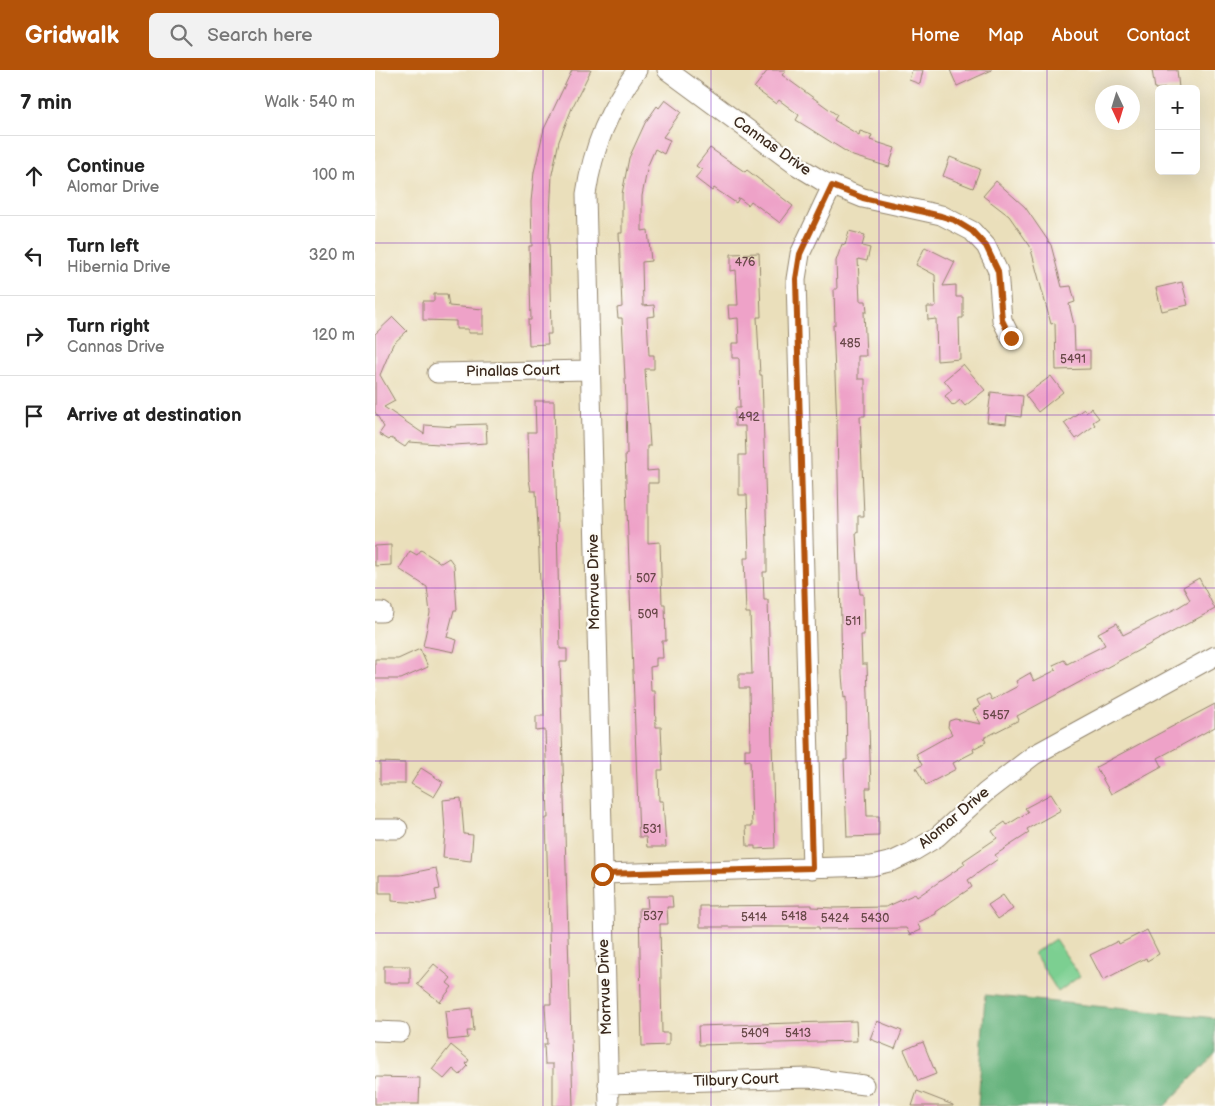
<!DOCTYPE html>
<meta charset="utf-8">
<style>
body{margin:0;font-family:"Balsamiq Sans",sans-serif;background:#f2f2f2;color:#222}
.controls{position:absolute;right:15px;top:15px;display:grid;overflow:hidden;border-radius:8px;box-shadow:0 5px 20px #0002}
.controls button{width:45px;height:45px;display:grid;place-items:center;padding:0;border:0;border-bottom:1px solid #e0e0e0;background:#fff;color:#222;font:25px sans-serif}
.compass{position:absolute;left:720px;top:15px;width:45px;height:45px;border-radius:50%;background:#fff;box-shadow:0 5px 20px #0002;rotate:176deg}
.stop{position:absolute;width:15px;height:15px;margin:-11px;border:4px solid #b45309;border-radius:50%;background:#fff}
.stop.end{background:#b45309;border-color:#fff;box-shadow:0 1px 5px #0008}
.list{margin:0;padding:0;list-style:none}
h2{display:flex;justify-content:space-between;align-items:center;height:65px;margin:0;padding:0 20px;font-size:21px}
h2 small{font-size:16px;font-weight:400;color:#767676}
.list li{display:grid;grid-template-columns:32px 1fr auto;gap:15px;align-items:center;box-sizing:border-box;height:80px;padding:0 20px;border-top:1px solid #e0e0e0}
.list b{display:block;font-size:19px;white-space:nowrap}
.list p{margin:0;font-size:16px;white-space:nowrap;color:#767676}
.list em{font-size:16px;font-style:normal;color:#767676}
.icon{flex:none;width:28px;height:28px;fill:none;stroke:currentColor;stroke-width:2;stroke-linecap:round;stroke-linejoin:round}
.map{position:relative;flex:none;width:840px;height:1036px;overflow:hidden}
header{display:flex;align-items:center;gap:30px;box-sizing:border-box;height:70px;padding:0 25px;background:#b45309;color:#fff}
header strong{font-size:24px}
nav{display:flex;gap:28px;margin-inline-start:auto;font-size:18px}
.search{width:350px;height:45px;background:#f2f2f2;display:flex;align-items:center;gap:12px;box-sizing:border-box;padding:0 18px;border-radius:8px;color:#767676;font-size:19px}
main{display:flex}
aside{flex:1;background:#fff}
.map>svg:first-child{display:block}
.green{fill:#7ccf91;stroke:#5c7c58}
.forest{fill:#65b27b;stroke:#506e4c}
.building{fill:#eea2c8}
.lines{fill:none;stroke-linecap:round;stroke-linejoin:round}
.minor-casing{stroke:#92846c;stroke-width:21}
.minor{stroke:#fff;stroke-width:19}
.route{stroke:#b45309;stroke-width:6}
.grid{fill:none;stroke:#7b2cbf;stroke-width:1;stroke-opacity:0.55}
.labels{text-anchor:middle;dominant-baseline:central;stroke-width:4.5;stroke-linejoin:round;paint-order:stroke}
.number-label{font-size:12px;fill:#684848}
.street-label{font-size:15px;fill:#3b2a1e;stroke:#fdfcf7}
</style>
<header>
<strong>Gridwalk</strong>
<div class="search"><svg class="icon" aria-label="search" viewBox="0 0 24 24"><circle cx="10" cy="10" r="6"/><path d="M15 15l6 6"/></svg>Search here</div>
<nav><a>Home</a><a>Map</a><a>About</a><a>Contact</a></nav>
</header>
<main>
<aside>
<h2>7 min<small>Walk · 540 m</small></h2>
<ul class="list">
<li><svg class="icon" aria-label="ahead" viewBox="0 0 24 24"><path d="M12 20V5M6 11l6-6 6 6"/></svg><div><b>Continue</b><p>Alomar Drive</p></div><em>100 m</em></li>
<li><svg class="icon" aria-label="left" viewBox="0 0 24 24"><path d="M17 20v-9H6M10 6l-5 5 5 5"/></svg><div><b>Turn left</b><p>Hibernia Drive</p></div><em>320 m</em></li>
<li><svg class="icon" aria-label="right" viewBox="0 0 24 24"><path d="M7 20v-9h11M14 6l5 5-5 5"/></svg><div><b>Turn right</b><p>Cannas Drive</p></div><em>120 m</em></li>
<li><svg class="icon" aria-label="arrive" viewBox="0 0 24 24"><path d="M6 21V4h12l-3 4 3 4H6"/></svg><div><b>Arrive at destination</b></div></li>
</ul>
</aside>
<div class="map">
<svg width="840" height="1036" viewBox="0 0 840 1036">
<rect width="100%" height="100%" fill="#fdfcf7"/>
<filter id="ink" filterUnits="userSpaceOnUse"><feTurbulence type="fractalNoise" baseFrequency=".02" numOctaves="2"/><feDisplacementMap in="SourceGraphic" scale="10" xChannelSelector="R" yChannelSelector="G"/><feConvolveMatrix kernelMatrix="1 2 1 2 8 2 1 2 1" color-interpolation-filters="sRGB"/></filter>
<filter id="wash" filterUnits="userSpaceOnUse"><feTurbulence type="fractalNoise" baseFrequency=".0096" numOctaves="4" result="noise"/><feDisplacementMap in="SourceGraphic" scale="20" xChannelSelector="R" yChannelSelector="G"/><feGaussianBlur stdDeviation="1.12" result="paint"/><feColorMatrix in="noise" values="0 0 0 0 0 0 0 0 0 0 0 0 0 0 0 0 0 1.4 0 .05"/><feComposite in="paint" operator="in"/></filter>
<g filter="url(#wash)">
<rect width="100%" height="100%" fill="#eadfbb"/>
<!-- green -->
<path class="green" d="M680,869L705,906L683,922L659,883Z"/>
<!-- forest -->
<path class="forest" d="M610,925L840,948V984L790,1036H603Z"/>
<g id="blocks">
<!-- building -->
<path class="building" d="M197,0H216L197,38L184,71L177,104L174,167L176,264H172L173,274L154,275L153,250H156L154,176H157L156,132L159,102L169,59Z
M393,0H411L407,5L462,45L459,50L484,65L485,61L497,65L495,70L520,78L514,97L478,86L421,50L424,45L404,30L401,34L379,18Z
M537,0H548L545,14L534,10Z
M575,0H617L582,16Z
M777,0H802L804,18L780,19Z
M290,30L306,42L288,67L295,70L289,84L280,79L273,95L267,126V161L273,160L276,191L267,192L268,236L279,235L280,246L272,247L274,285H279V299H270L275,376H272V401L283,400V413H273V473L285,472L287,534H290L291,571H287L288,588H281V596L275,597L276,621H280L281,657H286L288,700H283L284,731H288L291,777H272L271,767H264L250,384H252L251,329L247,248H243L242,238L247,237L244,163H247V124L254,88L270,53L282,36L284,38Z
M335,78L370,102L372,100L418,136L405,153L376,131L373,135L364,128L361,133L339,118L337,121L320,108L327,100L321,96Z
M575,87L605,99L598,118L568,106Z
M621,111L650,137L676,175L687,217L696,216L700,232L694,234L699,255L700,280H715V299L681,300L680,253L676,254L655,176L634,146L608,126Z
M474,161L490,165L487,176L495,178L492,191L483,189L485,231H491L492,242H489L491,286H483V309H490V346H485L489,446H483V463H481L485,524H488L489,565H486L487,594H492L496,718H491L492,746H504V766L472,767L469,690H472L471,627L469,628L467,605L462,355L458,255H460L459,219H462L461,191L467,174L470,175Z
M550,177L580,192L568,216L581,215V227H588V248H584L585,289L562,291L561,249L553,250L552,237H561L560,205L541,195Z
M384,183L386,247H382L385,305H387L392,474V502H388L389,530H393L400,778L380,779V776H372L371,756H377L375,690L370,691V679H375L374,618H364V604H377L375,543H371L369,488H374L372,425H364V385H371L370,360V356H360V338H365L364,288H357V273H364L363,248L354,249L353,235H363L361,200L356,201V184Z
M807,212L813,235L787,241L781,218Z
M59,224H72L74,236L108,239V263H93V259H81V251L48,250V231H59Z
M18,247L32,261L18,274L5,305L20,331L9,337L49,364L50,355L81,357V355L111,354L112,373L79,375L34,372L30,377L16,368L14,370L4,364L9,357L0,342V264Z
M588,294L610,320L590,336L585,330L578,336L570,326L577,320L569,310Z
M676,306L688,322L663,342L650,325Z
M616,322L648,326L646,347L632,345L631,354L612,352Z
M160,331H179L185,579H192V592H185L198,1036H178V994H170L169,974H172L170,934H176L171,748H173L170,660L161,661V646H169L167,568L163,457L161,421H156L154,409L153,362H161Z
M716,338L724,348L718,352L720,355L701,369L689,353L709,339L711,342Z
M16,475V495L0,496V476Z
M46,480L66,493L74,488L79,495L82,540H79L72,567L82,570L79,582L48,576L55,543L52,517L24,499L35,481L42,485Z
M824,508L840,539L642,646L644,650L609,668L611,672L598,679L599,682L578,693L581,699L551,715L541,698L547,695L541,684L577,664L573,657L574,651L580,649L606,654L598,640L605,636L602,630L614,624L617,630L643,616L641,611L655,603L659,611L681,600L678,595L689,590L692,594L730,575L723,563L742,553L748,565L802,538L815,530L808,517Z
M45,579L53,597L26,609H0V589H23Z
M840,634V657L783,688L787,696L736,724L721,697Z
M5,692L30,693V714H5Z
M46,698L68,712L59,727L36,714Z
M676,724L686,740L652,759L654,763L620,785L623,789L593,810L597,817L561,842V844L542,853L546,860L535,865L531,858L444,859V857H325V836L437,835V837L458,838L511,837L540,824L542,827L590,794L588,791L622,768L617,761L630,752L632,755L653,742L650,738Z
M86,728L89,764L98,765L96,791L68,788L70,762L68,730Z
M61,798L65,819L60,820L62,830L47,833L17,831V823H4V805H26Z
M628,825L638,839L623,849L613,835Z
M272,826H297L298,837H292L293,854H285L287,963H294V975L267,976L264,838H273Z
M772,860L784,884L772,891L771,888L728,910L715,885L743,871L744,874Z
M59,894L76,908L72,913L77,917L65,932L42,914Z
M9,896H35V913H9Z
M97,938L99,961H92L93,968L73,970L70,941Z
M481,951L482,971L324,975L323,956Z
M502,951L527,961L520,979L495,969Z
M548,972L561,1004L543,1011L529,980Z
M76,975L94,990L91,994L93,996L85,1005L78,999L69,1009L57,999Z
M0,1007L45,1008L44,1034H0Z
M542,1021L578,1035V1036H537Z"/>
</g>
</g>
<g filter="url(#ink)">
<use href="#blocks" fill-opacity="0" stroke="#92846c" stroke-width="1"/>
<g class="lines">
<defs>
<path id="minor" d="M292,0L421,95L449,112L488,128L566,145L597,161L611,176L623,201L627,250L636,268
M62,303L214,300
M0,542H7
M0,759H23
M437,799L421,209L425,184L457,116
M227,804L497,796L518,791L537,782L562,767L611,722L659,685L840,586
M0,961L25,962
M233,1014L434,1008L489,1015
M234,1036L211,124C218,77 234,39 262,0"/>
</defs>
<!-- minor casing -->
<use href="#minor" class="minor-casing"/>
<!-- minor -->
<use href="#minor" class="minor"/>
</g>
</g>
<g class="lines" filter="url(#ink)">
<!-- route -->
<path class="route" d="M227,804L437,798L421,209L425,184L457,116L488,128L566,146L579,150L597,161L611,176L623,201L627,250L636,268"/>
</g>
<!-- grid -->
<path class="grid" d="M168,0V1036M336,0V1036M504,0V1036M672,0V1036M0,173H840M0,345H840M0,518H840M0,691H840M0,863H840"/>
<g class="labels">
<!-- number labels -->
<g class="number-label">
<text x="370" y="192">476</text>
<text x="475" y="273">485</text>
<text x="698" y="289">5491</text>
<text x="374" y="347">492</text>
<text x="271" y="508">507</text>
<text x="273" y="544">509</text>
<text x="478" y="551">511</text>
<text x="621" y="645">5457</text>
<text x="277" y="759">531</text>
<text x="278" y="846">537</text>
<text x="419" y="846">5418</text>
<text x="379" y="847">5414</text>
<text x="460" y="848">5424</text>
<text x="500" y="848">5430</text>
<text x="380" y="963">5409</text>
<text x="423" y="963">5413</text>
</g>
<!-- street labels -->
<g class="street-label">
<text transform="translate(397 76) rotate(35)">Cannas Drive</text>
<text transform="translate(138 301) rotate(-1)">Pinallas Court</text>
<text transform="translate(219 512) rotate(-91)">Morrvue Drive</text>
<text transform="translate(579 748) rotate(-40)">Alomar Drive</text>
<text transform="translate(230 917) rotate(-92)">Morrvue Drive</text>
<text transform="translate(361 1010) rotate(-2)">Tilbury Court</text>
</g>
</g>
</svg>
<div class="controls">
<button>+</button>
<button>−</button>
</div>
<svg class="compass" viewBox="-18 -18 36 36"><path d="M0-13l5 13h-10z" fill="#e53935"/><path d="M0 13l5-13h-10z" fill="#767676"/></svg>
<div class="stop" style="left:227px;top:804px"></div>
<div class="stop end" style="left:636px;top:268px"></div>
</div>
</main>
